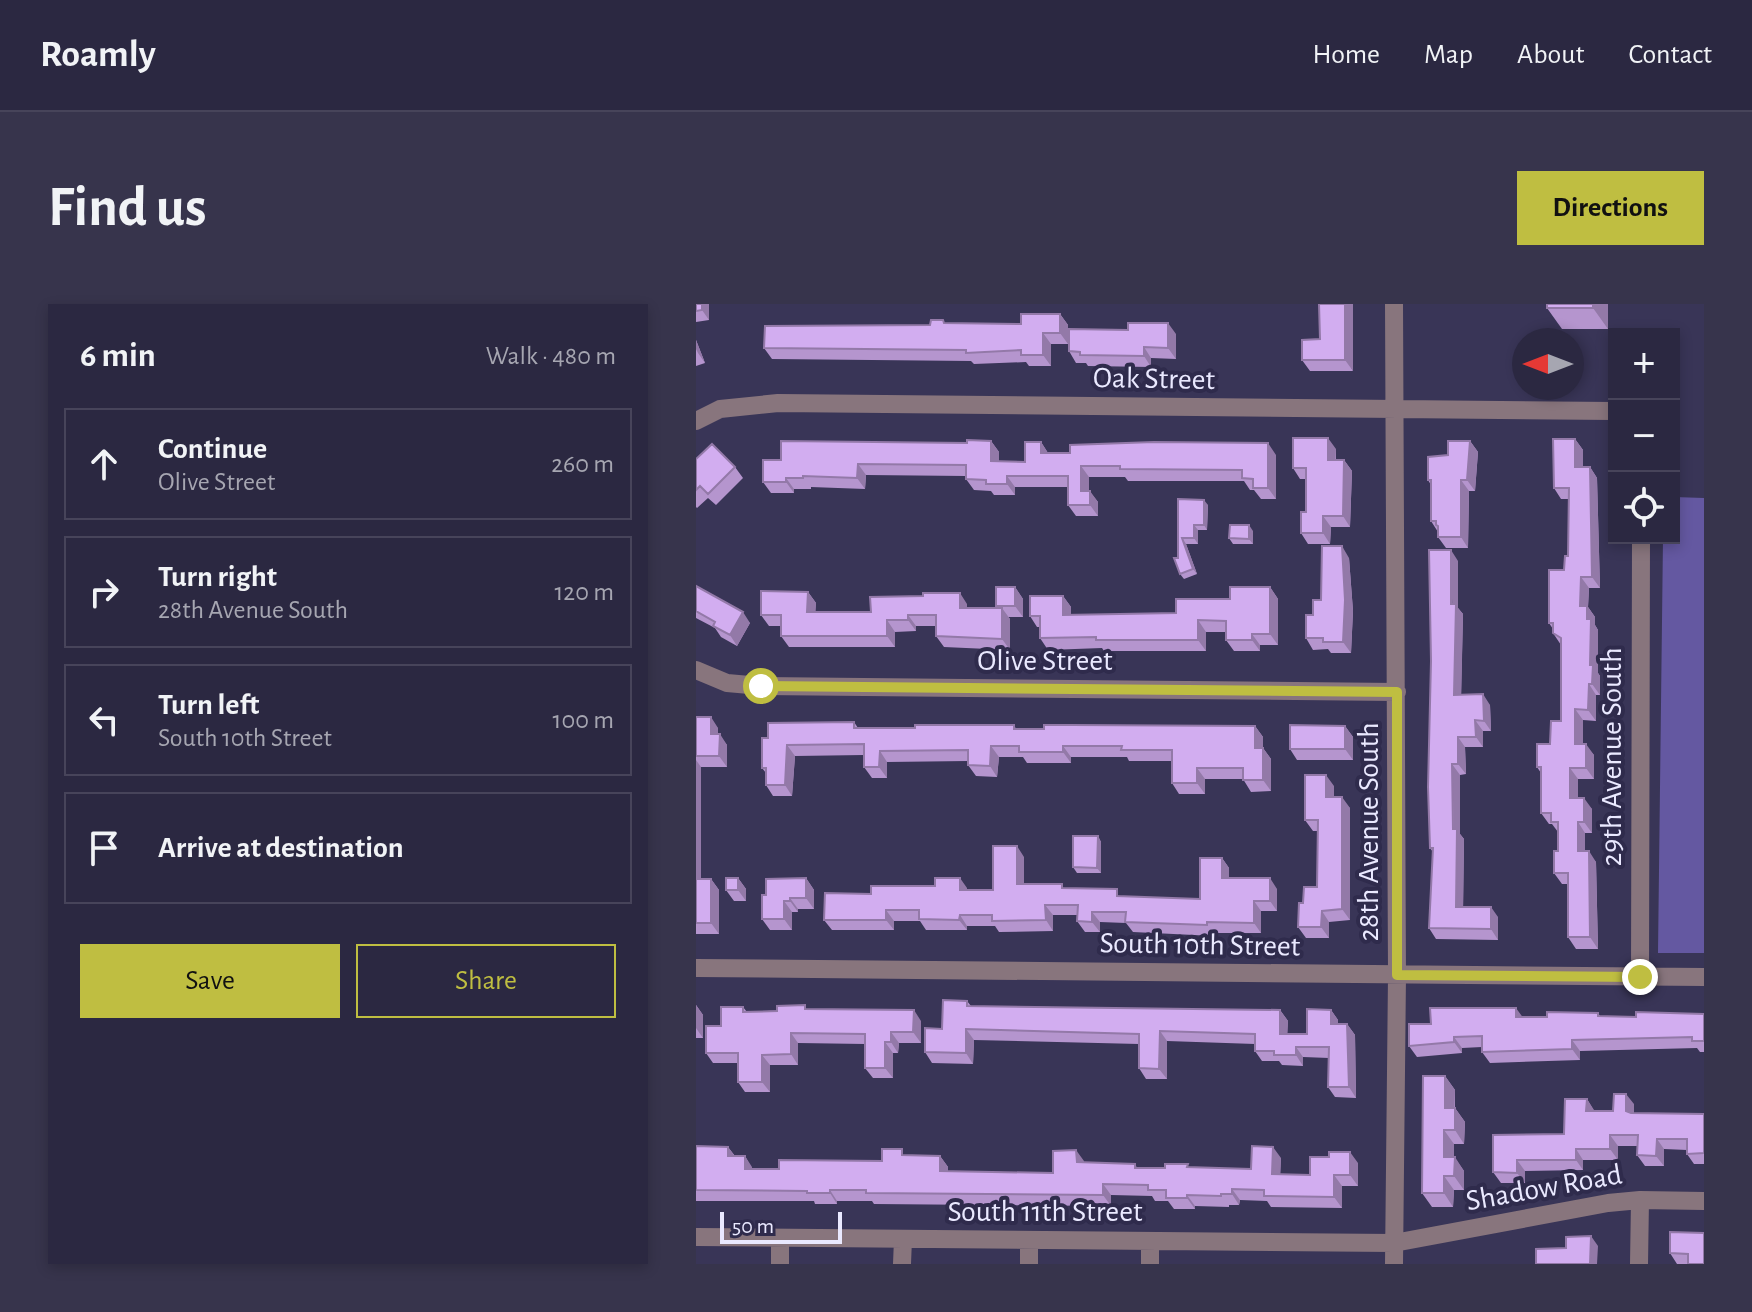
<!DOCTYPE html>
<meta charset="utf-8">
<style>
body{margin:0;font-family:"Alegreya Sans",sans-serif;background:#37344c;color:#f1f3f6}
.controls{position:absolute;right:24px;top:24px;display:grid;overflow:hidden;border-radius:0px;box-shadow:0 4px 12px #0003}
.controls button{width:72px;height:72px;display:grid;place-items:center;padding:0;border:0;border-bottom:2px solid #47445a;background:#2b2841;color:#f1f3f6;font:40px sans-serif}
.compass{position:absolute;left:816px;top:24px;width:72px;height:72px;border-radius:50%;background:#2b2841;box-shadow:0 4px 12px #0003;rotate:270deg}
.scale{position:absolute;left:24px;bottom:20px;width:122px;box-sizing:border-box;padding-left:8px;border:4px solid #eae9ff;border-top:0;font-size:22px;line-height:28px;white-space:nowrap;color:#eae9ff;-webkit-text-stroke:6px #2f2b4c;paint-order:stroke}
.stop{position:absolute;width:24px;height:24px;margin:-18px;border:6px solid #bfbe41;border-radius:50%;background:#fff}
.stop.end{background:#bfbe41;border-color:#fff;box-shadow:0 2px 8px #0008}
.list{margin:0;padding:0;list-style:none}
h2{display:flex;justify-content:space-between;align-items:center;height:104px;margin:0;padding:0 32px;font-size:34px}
h2 small{font-size:26px;font-weight:400;color:#a6a6b1}
.list li{display:grid;grid-template-columns:52px 1fr auto;gap:24px;align-items:center;box-sizing:border-box;height:112px;margin:0 16px 16px;padding:0 16px;border:2px solid #47445a;border-radius:0px}
.list b{display:block;font-size:30px;white-space:nowrap}
.list p{margin:0;font-size:26px;white-space:nowrap;color:#a6a6b1}
.list em{font-size:26px;font-style:normal;color:#a6a6b1}
.actions{display:flex;gap:16px;padding:24px 32px}
.actions a{flex:1;padding:18px 0;border:2px solid #bfbe41;border-radius:0px;text-align:center;font-size:28px;color:#bfbe41}
.actions .main{background:#bfbe41;color:#111}
.icon{flex:none;width:44px;height:44px;fill:none;stroke:currentColor;stroke-width:2;stroke-linecap:round;stroke-linejoin:round}
.map{position:relative;flex:none;width:1008px;height:960px;overflow:hidden;border-radius:0px}
header{display:flex;align-items:center;gap:48px;box-sizing:border-box;height:112px;padding:0 40px;background:#2b2841;border-bottom:2px solid #47445a}
header strong{font-size:38px}
nav{display:flex;gap:44px;margin-inline-start:auto;font-size:28px}
.intro{display:flex;align-items:center;justify-content:space-between;box-sizing:border-box;height:192px;padding:0 48px}
h1{margin:0;font-size:56px}
.button{padding:20px 36px;border-radius:0px;background:#bfbe41;color:#111;font-size:28px;font-weight:700}
main{display:flex;gap:48px;padding:0 48px}
aside{flex:1;background:#2b2841;border-radius:0px;box-shadow:0 4px 12px #0003}
.map>svg:first-child{display:block}
.green{fill:#6458a1}
.lines{fill:none;stroke-linecap:round;stroke-linejoin:round}
.minor{stroke:#88757d;stroke-width:18}
.wall{fill:#b595ce}
.shaded-wall{fill:#9379a8}
.building{fill:#d2adf0;stroke:#9379a8;stroke-width:2}
.route{stroke:#bfbe41;stroke-width:10}
.labels{text-anchor:middle;dominant-baseline:central;stroke-width:8;stroke-linejoin:round;paint-order:stroke}
.street-label{font-size:30px;fill:#eae9ff;stroke:#2f2b4c}
</style>
<header>
<strong>Roamly</strong>
<nav><a>Home</a><a>Map</a><a>About</a><a>Contact</a></nav>
</header>
<div class="intro"><h1>Find us</h1><a class="button">Directions</a></div>
<main>
<aside>
<h2>6 min<small>Walk · 480 m</small></h2>
<ul class="list">
<li><svg class="icon" aria-label="ahead" viewBox="0 0 24 24"><path d="M12 20V5M6 11l6-6 6 6"/></svg><div><b>Continue</b><p>Olive Street</p></div><em>260 m</em></li>
<li><svg class="icon" aria-label="right" viewBox="0 0 24 24"><path d="M7 20v-9h11M14 6l5 5-5 5"/></svg><div><b>Turn right</b><p>28th Avenue South</p></div><em>120 m</em></li>
<li><svg class="icon" aria-label="left" viewBox="0 0 24 24"><path d="M17 20v-9H6M10 6l-5 5 5 5"/></svg><div><b>Turn left</b><p>South 10th Street</p></div><em>100 m</em></li>
<li><svg class="icon" aria-label="arrive" viewBox="0 0 24 24"><path d="M6 21V4h12l-3 4 3 4H6"/></svg><div><b>Arrive at destination</b></div></li>
</ul>
<div class="actions"><a class="main">Save</a><a>Share</a></div>
</aside>
<div class="map">
<svg width="1008" height="960" viewBox="0 0 1008 960">
<rect width="100%" height="100%" fill="#393557"/>
<!-- green -->
<path class="green" d="M978,193L1008,194V649H962L967,234H978Z"/>
<g class="lines">
<!-- minor -->
<path class="minor" d="M0,117L24,105L82,99L918,107
M0,366L31,379L65,382L701,388
M0,664L1008,673
M944,673L945,234
M0,933L698,939L912,899L944,896L1008,897
M84,960V934
M206,960L207,935
M333,960V936
M454,960V937
M698,960L701,671L698,0
M943,960L944,896"/>
</g>
<!-- wall -->
<path class="wall" d="M0,0H13V16L0,18Z
M623,0L657,67H614L606,56L624,35Z
M851,0H943H912V25H866L851,4Z
M364,10L372,21V40H355V62H333L330,58L278,60L275,57L76,55L68,44L234,21L249,19L325,20Z
M480,30V55L455,54V63L392,62L390,59H380L373,47Z
M0,36L9,59L0,62Z
M879,135L887,146V163H894L901,174L904,284H893L892,303L899,313V321L902,326V369L904,372V391H900V417L887,416V440L898,451V475H882V494L896,505V529H889V547L900,558L902,645H880L872,633V580H866L858,569L862,547V528L856,520H853L845,509V469L841,463L854,440L865,417V341L857,329V325L853,319L872,252V195H865L858,184Z
M295,137L303,148V158H329L345,138L352,149L580,151V195H565L558,186H554L548,177H432L429,173H393V187L402,198V212H380L372,201V183H319V191H298L295,187L278,186L270,175V172L170,171L169,185L115,183V185H98V189H75L67,178L85,156Z
M774,137L782,148L779,187H773L772,244H750L742,233V228L735,217V181L732,176L752,151Z
M640,145V156H648L656,167L654,223H635L634,240H612L605,229L610,208V175H604L597,164Z
M0,155L39,163L47,174L20,201L12,194L1,204L0,203Z
M482,195L512,201L511,226H502V240H490L501,270L488,275L484,270L482,254Z
M557,227V240H537L533,234Z
M653,254L657,307L655,349H635L632,345L617,346L610,334L617,311Z
M762,257V304L767,310L765,391L794,401L795,427H787V443H769L770,470L764,471V530L768,535L767,603L802,613V636L740,635L733,624L737,548L734,544Z
M0,282L54,319L41,342L25,333L19,324L0,314Z
M319,283L327,295V313H312L314,315V346L248,343L240,332V322H220V327L199,328V343H93L85,332V322H73L65,311L112,288L120,299L119,308H175L271,300V304H301L300,302Z
M574,283L582,295V341H564V347H538L530,336V328H510V347H408L406,344L352,346L344,334V323H341L334,312L367,292L375,303V311L480,309Z
M0,413L22,424V430L31,441V463H5V575H15L23,586V630H0Z
M158,418L162,424H219L318,421L320,425L559,422L567,433V444L575,455V487L555,488L547,475H509V490H483L476,479V457H433L431,453H375V459H331L327,453H303L301,473L280,472L272,461V457L191,458V474H176L168,463V451L99,452L96,492H77L70,481V469L66,464L72,434Z
M649,422L657,433V456H601L594,445Z
M638,482V493L654,504V616L633,618V634H610L602,623L607,599L621,583L622,527H617L609,516Z
M402,532L405,538V569H381L377,563Z
M328,553V580L369,584L425,592L504,595L526,554L533,564V574L581,585V607H565V629H518V632L437,628L430,619L404,618V628H389L381,617V611H357V627L303,628L299,622H271V626H230L224,617H198V626H136L128,616L175,590L239,582L271,584V586H297Z
M42,574L50,585V597H38L30,586Z
M110,574L118,586V605H102V608H96V626H74L66,615L70,591Z
M271,697L275,702L584,706L592,717L591,730H611L635,706L642,716V720H651L659,731L660,794L639,793L632,783L633,754L607,753V762L586,761L583,757H566L559,747V740L471,737V775H450L443,764V740L278,736L277,760L236,759L229,748L246,725Z
M0,701L7,711V734H0Z
M47,703L51,708L112,705L225,717V739H203L202,749H197V774H177L169,764V740L102,739V761H74V788H49L42,778V759H17L10,749L25,722Z
M902,709L904,712L940,713L1008,710V748H1004L1001,744L884,747V756L794,759L786,748V743L766,744V749L721,753L713,742L735,720L827,713H851Z
M749,772L759,786V804L769,818L768,840H758V853L768,867V886H758L757,903H736L726,889Z
M891,795L898,807H917L938,800V809L1008,810V860H998L991,850V846L968,845V862H949L941,851L942,842H922V856H887V866L829,867V879H805L797,868L868,830Z
M0,842L32,843L39,852H49L56,865H83L186,857L210,851L244,852L252,863V867L357,869L388,857V859L439,860L441,864L494,863L555,865L585,854L584,870L614,871L662,859V882H646V904L575,903L571,897L544,896L543,901H533V903L499,902V905H478L472,897H459L456,892L415,891V902L178,900L176,897H141V900H119L118,897H0Z
M1008,929V960H981L974,949Z"/>
<!-- shaded-wall -->
<path class="shaded-wall" d="M6,0H13V16L6,6Z
M649,0H657V67L649,56Z
M897,0H912V25L897,4Z
M364,10L372,21V40L364,29Z
M472,19L480,30V55L472,44Z
M347,29L355,40V62L347,51Z
M0,36L9,59L2,49L0,45Z
M448,43L455,54V63L448,52Z
M632,134L640,145L639,167L632,156Z
M879,135L887,146V174L879,163Z
M295,137L303,148V168L295,157Z
M774,137L782,148L779,187L771,176Z
M345,138L352,149H345Z
M572,139L580,151V195L572,184Z
M648,156L656,167L654,223L647,212Z
M162,160L170,171L169,185L161,174Z
M385,162L393,173V198L385,187Z
M894,163L901,174L904,284L896,273Z
M311,172L319,183V191L311,180Z
M90,174L98,185V189L90,178Z
M765,176L773,187L772,244L765,233Z
M394,187L402,198V212L394,201Z
M508,196L512,201L511,226L508,221Z
M627,212L635,223L634,240L627,229Z
M498,221L502,226V240L498,234Z
M553,221L557,227V240L553,235Z
M486,234L490,240L501,270L497,265Z
M646,242L653,254L657,307L655,349L647,338Z
M755,246L762,257V304L767,310L765,402L758,391Z
M885,273L893,284L892,303L899,313V321L902,326V369L904,372V391L896,380L894,361L884,302Z
M319,283L327,295V313L319,302Z
M574,283L582,295V341L574,330Z
M112,288L120,299L119,319L111,308Z
M264,289L271,300V316L264,304Z
M367,292L375,303V322L367,311Z
M306,304L314,315V346L306,335Z
M47,308L54,319L41,342L34,331Z
M212,311L220,322V327L212,316Z
M191,316L199,328V343L191,332Z
M502,316L510,328V347L502,336Z
M556,330L564,341V347L556,336Z
M893,380L900,391V417L892,406Z
M787,390L794,401L795,427L788,417Z
M879,405L887,416V451L879,440Z
M15,413L22,424V441L15,430Z
M779,416L787,427V443L780,433Z
M559,422L567,433V455L559,444Z
M649,422L657,433V456L649,445Z
M24,430L31,441V463L23,452Z
M762,433L769,443L770,470L762,460Z
M890,440L898,451V475L890,464Z
M91,441L99,452L96,492L89,481Z
M295,442L303,453L301,473L294,462Z
M367,442L375,453V459L367,448Z
M567,444L575,455V487L567,476Z
M184,447L191,458V474L183,463Z
M0,456L5,463V586L0,578Z
M756,460L764,471V530L768,535L767,613L760,603Z
M501,464L509,475V490L501,479Z
M874,464L882,475V505L874,494Z
M630,471L638,482V504L630,493Z
M646,493L654,504V616L646,605Z
M888,494L896,505V529L888,518Z
M882,518L889,529V558L882,547Z
M402,532L405,538V569L401,564Z
M321,542L328,553V591L321,580Z
M893,547L900,558L902,645L894,633Z
M526,554L533,564V584L526,574Z
M42,574L50,585V597L42,586Z
M110,574L118,586V605L110,594Z
M264,574L271,584V597L264,586Z
M574,574L581,585V607L574,597Z
M15,575L23,586V630L15,619Z
M94,594L102,605V608L94,597Z
M88,597L96,608V626L88,615Z
M558,597L565,607V629L558,619Z
M349,601L357,611V627L350,616Z
M795,603L802,613V636L795,625Z
M190,606L198,617V626L190,616Z
M626,607L633,618V634L625,623Z
M396,608L404,618V628L396,618Z
M264,611L271,622V626L263,616Z
M0,701L7,711V734L0,724Z
M820,704L828,715L820,713Z
M218,706L225,717V739L217,728Z
M584,706L592,717L591,740L584,730Z
M635,706L642,716V730L635,720Z
M651,720L659,731L660,794L653,783Z
M270,725L278,736L277,760L270,749Z
M464,727L471,737V775L463,765Z
M195,728L203,739L202,749L195,738Z
M95,729L102,739V761L95,750Z
M758,733L766,744V749L758,738Z
M876,736L884,747V756L876,745Z
M189,738L197,749V774L189,764Z
M600,743L607,753V762L600,751Z
M66,751L74,761V788L66,778Z
M749,772L759,786L758,818L749,804Z
M930,790L938,800V817L930,807Z
M891,795L898,806V818L890,807Z
M759,804L769,818L768,840L759,826Z
M748,826L758,840V867L748,853Z
M914,831L922,842V856L914,845Z
M961,835L968,845V862L960,852Z
M32,843L40,854L32,852Z
M577,843L585,854L584,881L576,870Z
M880,845L887,856V866L880,856Z
M380,846L388,857V869L381,858Z
M654,848L662,859V882L654,871Z
M49,852L56,863V876L49,865Z
M244,852L252,863V878L244,867Z
M759,853L768,867V886L758,872Z
M821,856L829,867V879L821,869Z
M638,871L646,882V904L638,893Z
M748,872L758,886L757,903L748,889Z
M407,880L415,891V902L407,891Z
M536,885L544,896L543,901L536,890Z
M134,886L141,897V900L134,889Z
M491,891L499,902V905L491,894Z
M895,932L902,942L901,960H894Z"/>
<!-- building -->
<path class="building" d="M0,0H6V6L0,7Z
M623,0H649V56H606V36L624,35Z
M851,0H897V4H851Z
M325,10H364V29H347V51H325V46L270,49V46L68,44L69,22L234,21L235,16H247L248,19L325,20Z
M432,19H472V44L448,43V52L384,51V48L373,47V25L432,26Z
M597,134H632V156H648L647,212H627V229H605V208H610V164H597Z
M857,135H879V163H894L896,273H885L884,302H891V315H895L894,361H897L896,380H893L892,406L879,405V440H890V464H874V494H888V518H882V547H893L894,633H872V569H858V547H862V518H855V509H845V463H841V440H854L855,417H865V334L857,329V319H853V266H868L869,252H872L873,184H858Z
M271,136L295,137V157L329,158V138H345V149H374V141L458,138L572,139V184H557V175L546,174V166L424,165V162H385V187H394V201H372V172H311V180H290V176L270,175V161L162,160L161,174L107,172V174H90V178H67V156H85V137L271,139Z
M752,137H774L771,176H765V233H742V222L740,221V217H735V176H732V153L752,151Z
M16,140L39,163L12,190L4,182L0,186V155Z
M482,195L508,196V221H498V234H486L497,265L484,270L478,254H482Z
M534,221H553V235L533,234Z
M626,242H646L649,296L647,338H627V334H610V311H617V296H625Z
M733,246H755V300H760L758,391L787,390L788,417L779,416L780,433H762V460H756L757,525H761L760,603H795V625L733,624L737,544H734L732,483L735,357Z
M0,282L47,308L34,331L17,322L19,318L0,307Z
M300,283H319V302H300Z
M534,283H574V330H556V336H530V317L502,316V336H400V333L344,334V312H334V292H367V311L480,309V295H534Z
M65,287L112,288L111,308H175L174,293L227,292V289H264V304H306V335L240,332V311H212V316H191V332H85V311H65Z
M0,413H15V430H24L23,452H0Z
M158,418V424H219V421H318V425H348V421H376L559,422V444H567V476H547V464H501V479H476V446H425L426,442H367V448H323V442H295L294,462L272,461V446L184,447L183,463H168V440L91,441L89,481H70V464H66V434H72V419Z
M594,421L649,422V445H594Z
M609,471H630V493H646V605L626,607L625,623H602L603,599H607L608,583H621L622,516H609Z
M377,532H402L401,564L377,563Z
M297,542H321V580H366V584L421,585V592L504,595V554H526V574H574V597H558V619L511,618V621L429,618L430,608H396V618L381,617L382,601H349L350,616L296,617V611H264L263,616L223,615V606H190V616H128L129,589L175,590V582H239V574H264V586H297Z
M30,574H42V586H30Z
M110,574V594H94V597H88V615H66V591H70V575Z
M0,575H15V619H0Z
M247,696L271,697V702L584,706V730H611V705L635,706V720H651L653,783H632L633,743H600V751H578V747H559V730L464,727L463,765L443,764V730L270,725V749L229,748V724L246,725Z
M109,701V705L218,706L217,728H195V738H189V764H169V730L95,729V750L66,751V778H42V749H10V722H25V703H47V708L81,707V702Z
M734,704H820V713H851V708L902,709V712L940,713V708L1008,710V737H996V733L876,736V745L786,748V732L758,733V738L713,742V720H735Z
M727,772H749V804H759V826H748V853H759L758,872H748V889H726Z
M918,790H930V807L935,809L1008,810V849L991,850V835H961L960,852L941,851L942,831H914V845H880V856H821V869L797,868V831L868,830L869,795H891L890,807H917Z
M0,842L32,843V852H49V865H83V856L186,857V845H206V851L244,852V867L357,869V847L380,846L381,858L439,860V864H469V860H492L491,863L555,865L556,842L577,843L576,870L614,871V853H633V848H654V871H638V893L568,892V886L536,885V890H525V892L491,891V894H470V886H452V881L407,880V891L170,889V886H134V889H111V887L0,886Z
M974,928L1008,929V960H992V950L974,949Z
M895,932L894,960H840V945L870,944V933Z"/>
<g class="lines">
<!-- route -->
<path class="route" d="M65,382L701,388V671L944,673"/>
</g>
<g class="labels">
<!-- street labels -->
<g class="street-label">
<text transform="translate(458 75) rotate(1)">Oak Street</text>
<text x="349" y="357">Olive Street</text>
<text transform="translate(916 453) rotate(-90)">29th Avenue South</text>
<text transform="translate(673 528) rotate(-90)">28th Avenue South</text>
<text transform="translate(504 641) rotate(1)">South 10th Street</text>
<text transform="translate(848 884) rotate(-10)">Shadow Road</text>
<text x="349" y="908">South 11th Street</text>
</g>
</g>
</svg>
<div class="controls">
<button>+</button>
<button>−</button>
<button><svg class="icon" aria-label="locate" viewBox="0 0 24 24"><circle cx="12" cy="12" r="6"/><path d="M12 2v4M12 18v4M2 12h4M18 12h4"/></svg></button>
</div>
<svg class="compass" viewBox="-18 -18 36 36"><path d="M0-13l5 13h-10z" fill="#e53935"/><path d="M0 13l5-13h-10z" fill="#a6a6b1"/></svg>
<div class="scale">50 m</div>
<div class="stop" style="left:65px;top:382px"></div>
<div class="stop end" style="left:944px;top:673px"></div>
</div>
</main>
